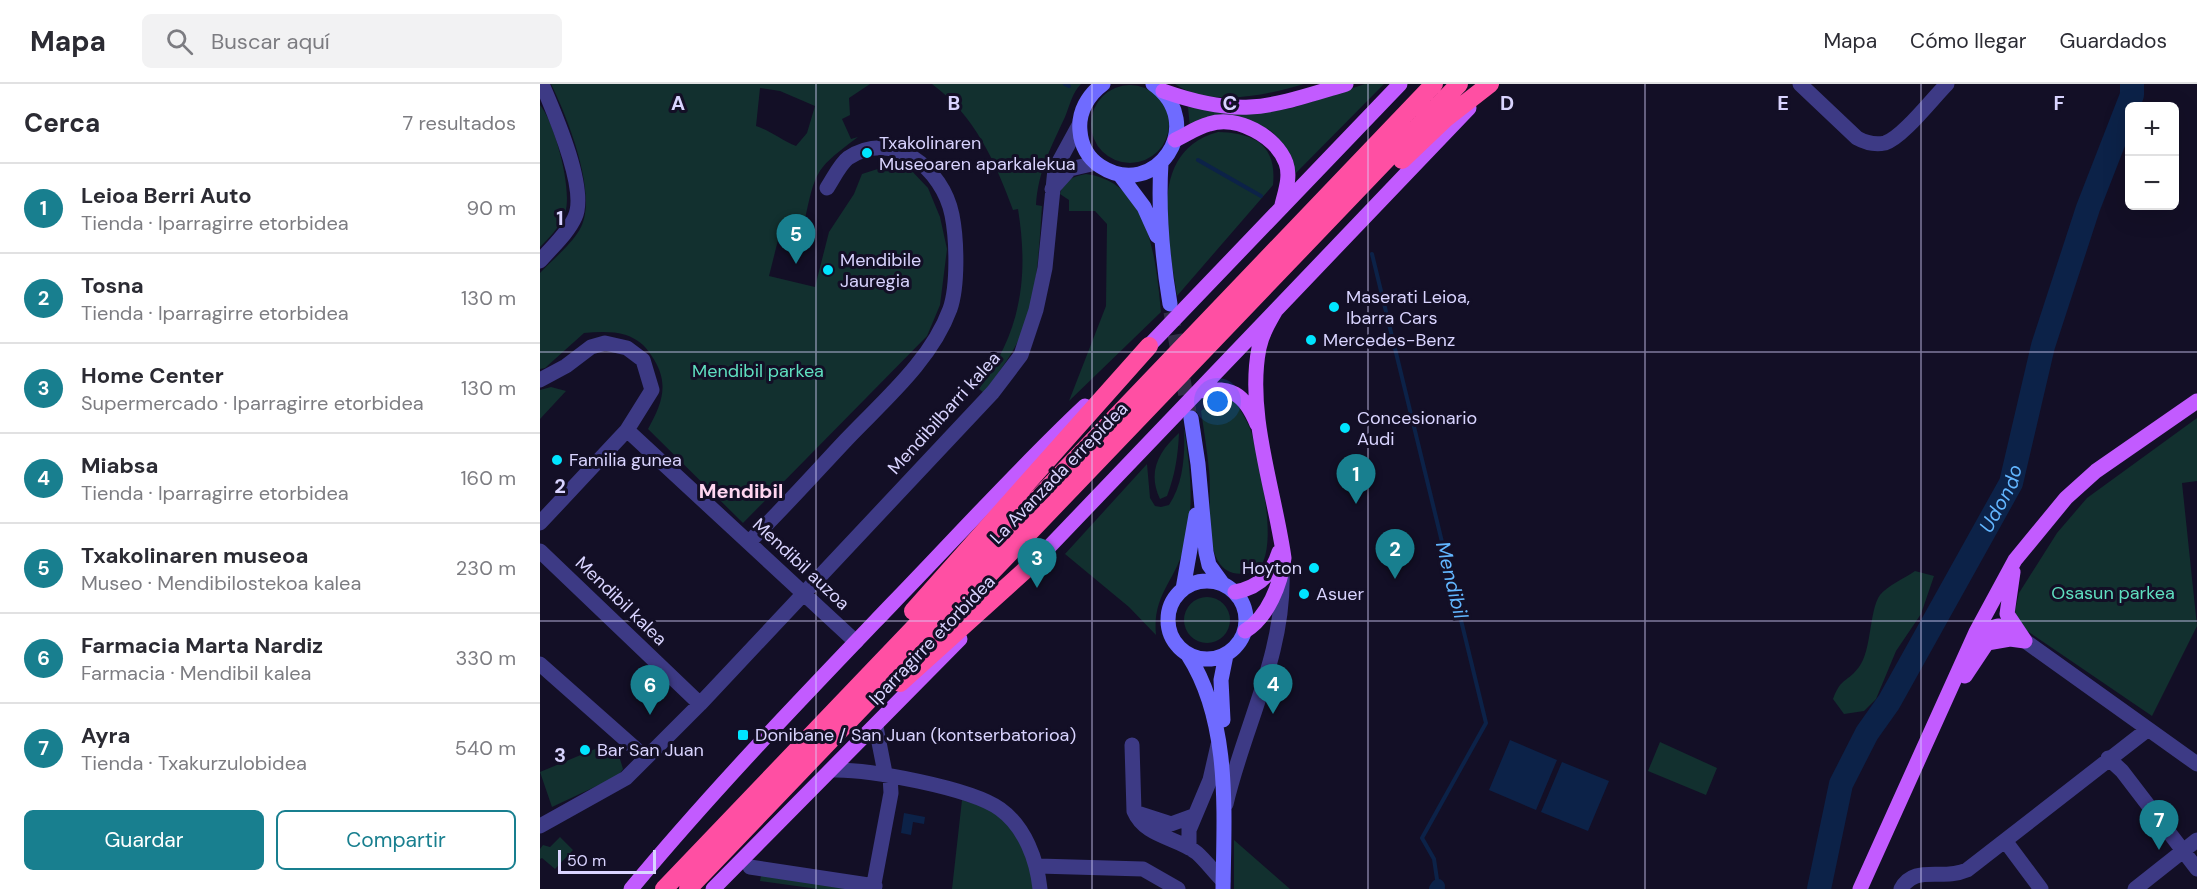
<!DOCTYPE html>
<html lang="es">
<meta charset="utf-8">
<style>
body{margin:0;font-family:"DM Sans",sans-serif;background:#f2f2f3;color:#2b2b33}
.controls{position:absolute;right:18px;top:18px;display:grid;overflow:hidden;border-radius:9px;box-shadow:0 6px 24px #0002}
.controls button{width:54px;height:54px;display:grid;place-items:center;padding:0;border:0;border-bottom:2px solid #e1e1e2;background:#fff;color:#2b2b33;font:30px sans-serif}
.scale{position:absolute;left:18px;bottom:15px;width:98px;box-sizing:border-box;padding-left:6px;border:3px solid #d9d4ff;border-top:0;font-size:16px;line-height:21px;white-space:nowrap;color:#d9d4ff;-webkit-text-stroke:4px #130f26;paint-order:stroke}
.you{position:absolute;left:678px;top:318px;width:21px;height:21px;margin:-15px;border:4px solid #fff;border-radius:50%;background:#1a73e8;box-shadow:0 0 0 9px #1a73e833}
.badge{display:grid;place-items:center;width:39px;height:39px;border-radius:50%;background:#187f8f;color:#fff;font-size:20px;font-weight:700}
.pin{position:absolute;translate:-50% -50px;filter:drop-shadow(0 2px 3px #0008)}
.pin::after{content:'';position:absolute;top:32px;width:21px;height:18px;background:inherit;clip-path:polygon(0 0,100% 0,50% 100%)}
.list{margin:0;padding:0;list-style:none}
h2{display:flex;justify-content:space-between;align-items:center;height:78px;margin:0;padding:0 24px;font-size:26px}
h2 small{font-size:20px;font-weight:400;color:#7c7c81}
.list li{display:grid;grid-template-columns:39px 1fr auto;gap:18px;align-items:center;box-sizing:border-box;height:90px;padding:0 24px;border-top:2px solid #e1e1e2}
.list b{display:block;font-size:22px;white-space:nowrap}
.list p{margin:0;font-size:20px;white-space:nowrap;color:#7c7c81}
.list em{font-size:20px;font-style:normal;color:#7c7c81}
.actions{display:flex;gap:12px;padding:18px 24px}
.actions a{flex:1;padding:14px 0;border:2px solid #187f8f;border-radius:9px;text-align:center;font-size:21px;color:#187f8f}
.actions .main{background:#187f8f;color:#fff}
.icon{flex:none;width:33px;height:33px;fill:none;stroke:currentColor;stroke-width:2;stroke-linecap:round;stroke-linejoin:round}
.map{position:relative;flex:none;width:1657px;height:805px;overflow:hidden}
header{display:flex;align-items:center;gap:36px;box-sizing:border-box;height:84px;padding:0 30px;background:#fff;border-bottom:2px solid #e1e1e2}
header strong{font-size:28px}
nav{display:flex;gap:33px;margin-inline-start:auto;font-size:21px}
.search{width:420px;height:54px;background:#f2f2f3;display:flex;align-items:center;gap:15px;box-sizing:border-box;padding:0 21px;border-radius:9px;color:#7c7c81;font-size:22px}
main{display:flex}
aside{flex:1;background:#fff}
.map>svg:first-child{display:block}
.green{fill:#12302f;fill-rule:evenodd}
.water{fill:#0c2248}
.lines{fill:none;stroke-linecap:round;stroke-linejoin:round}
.stream{stroke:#0c2248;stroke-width:4}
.canal{stroke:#0c2248;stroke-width:14}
.river{stroke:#0c2248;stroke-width:24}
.secondary-tunnel{stroke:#312d47;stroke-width:15;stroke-dasharray:15 8;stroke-linecap:butt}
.street{stroke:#3d3a85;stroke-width:15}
.secondary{stroke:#6f6bff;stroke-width:15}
.primary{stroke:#c25bff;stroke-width:15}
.highway{stroke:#ff4fa3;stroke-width:18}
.grid{fill:none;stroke:#d9d4ff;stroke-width:1.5;stroke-opacity:0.55}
.poi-dot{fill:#00e5ff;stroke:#130f26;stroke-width:2}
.labels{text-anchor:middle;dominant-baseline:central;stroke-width:6;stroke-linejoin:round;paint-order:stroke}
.poi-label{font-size:18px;fill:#d9d4ff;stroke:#130f26;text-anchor:start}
.park-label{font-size:18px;fill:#5fe0c0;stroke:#130f26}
.street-label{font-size:18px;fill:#d9d4ff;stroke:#130f26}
.neighbourhood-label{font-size:20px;font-weight:bold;fill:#ffd6f0;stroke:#130f26}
.water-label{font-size:20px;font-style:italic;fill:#62b6ff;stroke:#130f26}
.grid-label{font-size:20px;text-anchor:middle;font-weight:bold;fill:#d9d4ff;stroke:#130f26;stroke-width:6;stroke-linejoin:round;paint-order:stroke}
</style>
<header>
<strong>Mapa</strong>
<div class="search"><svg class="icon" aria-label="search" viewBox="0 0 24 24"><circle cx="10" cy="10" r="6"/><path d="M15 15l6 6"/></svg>Buscar aquí</div>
<nav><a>Mapa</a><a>Cómo llegar</a><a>Guardados</a></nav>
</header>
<main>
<aside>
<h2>Cerca<small>7 resultados</small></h2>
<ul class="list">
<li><span class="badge">1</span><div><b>Leioa Berri Auto</b><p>Tienda · Iparragirre etorbidea</p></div><em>90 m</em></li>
<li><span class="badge">2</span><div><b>Tosna</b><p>Tienda · Iparragirre etorbidea</p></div><em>130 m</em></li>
<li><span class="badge">3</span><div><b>Home Center</b><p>Supermercado · Iparragirre etorbidea</p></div><em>130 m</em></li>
<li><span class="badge">4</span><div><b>Miabsa</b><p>Tienda · Iparragirre etorbidea</p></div><em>160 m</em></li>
<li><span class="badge">5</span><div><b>Txakolinaren museoa</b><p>Museo · Mendibilostekoa kalea</p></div><em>230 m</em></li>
<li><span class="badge">6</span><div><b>Farmacia Marta Nardiz</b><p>Farmacia · Mendibil kalea</p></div><em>330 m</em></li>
<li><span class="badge">7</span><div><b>Ayra</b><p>Tienda · Txakurzulobidea</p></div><em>540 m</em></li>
</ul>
<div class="actions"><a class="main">Guardar</a><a>Compartir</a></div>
</aside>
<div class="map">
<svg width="1657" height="805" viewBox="0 0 1657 805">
<rect width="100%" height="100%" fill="#130f26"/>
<!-- green -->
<path class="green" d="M11,0H330L309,14L310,31L302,35L311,55L318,53C274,86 276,86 264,140L243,136L229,192L275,203L289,148L314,110L322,90L347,82L369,84L388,104L400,133L407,165L400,221L387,252L203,439L108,345C123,318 130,298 111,271C105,261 97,255 86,251C72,247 58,248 44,249L5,284L0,285V189C12,176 31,161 40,145C59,112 27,32 11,0ZM220,4L240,7L275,22L267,49L256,62C241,56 231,47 216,42Z
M392,0H541C532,9 530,21 525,33C511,63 498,88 496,121L502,122C499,163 498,206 483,246C474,269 458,289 444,309L439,305C481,248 489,194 478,125L473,126C455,77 435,32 392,0Z
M635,0H764C727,11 669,24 635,0Z
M825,0H844L752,93C741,24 704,39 650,44L648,23L714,30L752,24Z
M551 40a39 39 0 1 1 78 0a39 39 0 1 1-78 0Z
M0,21C15,39 33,107 25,129C21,142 9,154 0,163Z
M678,48C715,49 737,61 733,101L637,212C629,155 605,68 678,48Z
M546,90C610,98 616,177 621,228L529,317L566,222L567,140L555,127H529V116L520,110C523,97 533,92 546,90Z
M11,303L26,307L0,335V306Z
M674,311L693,315C700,325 707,336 711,347C718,372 743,476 714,487C700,492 686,491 678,477C665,456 672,411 669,386C667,366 664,347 661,327L669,320L668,313Z
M1657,334V397L1642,399L1657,542L1612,632L1480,542L1475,527L1479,509L1517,449L1547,414Z
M644,344C650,383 655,421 645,460C636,497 612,510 616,551L589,523L525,470L607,380L610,414L615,422L621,423L629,421C644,398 645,370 644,344Z
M639,349C638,372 635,391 627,412L620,415C607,388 619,367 639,349Z
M1375,487L1394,492L1381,530L1356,567L1336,615L1324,627L1304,630L1293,615C1301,593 1308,598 1319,583C1332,566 1329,526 1340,511C1347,502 1365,494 1375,487Z
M644 536a23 23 0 1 1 46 0a23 23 0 1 1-46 0Z
M1120,658L1177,684L1166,711L1108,687Z
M67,660L80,675L83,685L78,692L12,723L0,688Z
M422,716C433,720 448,723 458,730C483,746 493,778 494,805H412Z
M20,753L33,766L15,785L2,774L0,775V765L3,761L10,763Z
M694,756L750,805H694Z
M222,787L324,805H278L220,797Z"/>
<!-- water -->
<path class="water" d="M970,656L1017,676L996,726L949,706Z
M1022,678L1069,697L1048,747L1001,728Z
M364,729L385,733L384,740L373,738L371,751L361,749Z"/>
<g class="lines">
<!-- stream -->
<path class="stream" d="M525,0L529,2
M658,76L721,112
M832,170L946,639L882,754L894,775L898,802L903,805"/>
<!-- canal -->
<path class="canal" d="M896,805L898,802"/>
<!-- river -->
<path class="river" id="s1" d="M1279,805L1301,700L1327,649L1349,618L1471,399L1503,262L1548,124L1592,11V0"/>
<!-- secondary-tunnel -->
<path class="secondary-tunnel" d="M631,228L649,329"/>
<!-- street -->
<path class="street" d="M1260,0L1317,54C1326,59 1335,61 1345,59C1362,54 1393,14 1407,0
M512,105L530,85L556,79
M0,177C11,164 28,149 35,133C48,105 14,28 2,0
M0,296L26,282L51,263L65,259L87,264L103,276L112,306L87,346L0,439
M87,346L316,558
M209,458C242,426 274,390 306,356C343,317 391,277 410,225C418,202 417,156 412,131C403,85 353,44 308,74C300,80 293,95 287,104
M0,467L160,620
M1485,557L1657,680
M0,580L105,673
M336,643L345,689
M592,661L594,727C605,753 637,753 657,769C666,777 674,788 683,797
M1568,674L1582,687L1657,785
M292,686C328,685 431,704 460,725C485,743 497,776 500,805
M686,720C704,642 745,570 742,488
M600,730L631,740L653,732
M0,742L86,694L160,620L453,308L481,271L496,226L505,184L515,85L539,41
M1466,758L1501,805
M649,764V746L670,696L678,661
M498,782L603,785L638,805
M210,783L335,802
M333,805L351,709L350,692
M1361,805C1374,780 1402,797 1427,786L1607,646
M1595,805L1657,756"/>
<!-- secondary -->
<path class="secondary" d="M563,0C548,11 538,28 540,47C541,61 548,74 560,82C615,118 669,40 613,0
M621,79C618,127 622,172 630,220
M580,91L604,123L617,152
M651,334L658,380L666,468L669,481L682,499
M628 536a39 39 0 1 1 78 0a39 39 0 1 1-78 0Z
M643,505L656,431
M648,571C691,638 684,729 683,805
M683,636L681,596L686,571"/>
<!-- primary -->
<path class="primary" d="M623,7C702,35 729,23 806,0
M635,56C646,51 657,43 669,40C697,31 736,52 746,79C751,93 745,108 742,121
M602,269L860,0
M659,307C691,302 704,309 717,340
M487,486L736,226
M1473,488L1467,530L1485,557
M695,508C718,504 732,491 739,468
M705,547C728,533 741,500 744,474C735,408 706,330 719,264C722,250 729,238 736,226L929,24
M1436,548L1458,542L1475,545
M1425,592L1447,559L1470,555L1485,557
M91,805C173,706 263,613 352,520C416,454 478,385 545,322
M173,805L420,555
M1320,805L1436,548L1475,476L1526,414L1556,387L1657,317"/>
<!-- highway -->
<path class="highway" d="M862,76L905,35L950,0
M373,527L609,262
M360,599L493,479
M124,805L894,0
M148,805L919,0"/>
</g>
<!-- grid -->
<path class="grid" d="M276,0V805M552,0V805M828,0V805M1105,0V805M1381,0V805M0,268H1657M0,537H1657"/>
<!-- markers -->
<g class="poi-dot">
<circle cx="327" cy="69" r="6"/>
<circle cx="288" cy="186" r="6"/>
<circle cx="794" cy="223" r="6"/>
<circle cx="771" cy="256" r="6"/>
<circle cx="805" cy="344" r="6"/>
<circle cx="17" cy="376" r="6"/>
<circle cx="774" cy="484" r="6"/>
<circle cx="764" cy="510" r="6"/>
<rect x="197" y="645" width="12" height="12" rx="3"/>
<circle cx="45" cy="666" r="6"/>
</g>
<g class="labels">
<!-- poi labels -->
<g class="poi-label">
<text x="339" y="59">Txakolinaren<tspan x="339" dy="21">Museoaren aparkalekua</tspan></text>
<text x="300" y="176">Mendibile<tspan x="300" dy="21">Jauregia</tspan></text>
<text x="806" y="213">Maserati Leioa,<tspan x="806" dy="21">Ibarra Cars</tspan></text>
<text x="783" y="256">Mercedes-Benz</text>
<text x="817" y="334">Concesionario<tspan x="817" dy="21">Audi</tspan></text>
<text x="29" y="376">Familia gunea</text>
<text x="762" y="484" text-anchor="end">Hoyton</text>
<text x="776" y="510">Asuer</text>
<text x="215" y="651">Donibane / San Juan (kontserbatorioa)</text>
<text x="57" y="666">Bar San Juan</text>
</g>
<!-- park labels -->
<g class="park-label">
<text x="218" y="287">Mendibil parkea</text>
<text x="1573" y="509">Osasun parkea</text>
</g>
<!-- street labels -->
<g class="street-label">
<text transform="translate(404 329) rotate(-48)">Mendibilbarri kalea</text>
<text transform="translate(519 389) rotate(-46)">La Avanzada errepidea</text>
<text transform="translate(261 480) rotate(43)">Mendibil auzoa</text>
<text transform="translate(81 517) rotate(44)">Mendibil kalea</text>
<text transform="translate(392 556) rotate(-46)">Iparragirre etorbidea</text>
</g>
<!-- neighbourhood labels -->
<g class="neighbourhood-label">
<text x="201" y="407">Mendibil</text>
</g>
<!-- water labels -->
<g class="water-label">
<text stroke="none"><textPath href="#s1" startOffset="435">Udondo</textPath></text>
<text transform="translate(912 496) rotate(76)">Mendibil</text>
</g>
</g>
<g class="grid-label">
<text x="138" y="26">A</text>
<text x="414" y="26">B</text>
<text x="690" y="26">C</text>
<text x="967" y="26">D</text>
<text x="1243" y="26">E</text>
<text x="1519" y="26">F</text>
<text x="20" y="141">1</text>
<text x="20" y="409">2</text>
<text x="20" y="678">3</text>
</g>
</svg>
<div class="controls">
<button>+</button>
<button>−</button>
</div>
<div class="scale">50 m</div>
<div class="you"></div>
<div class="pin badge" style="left:816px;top:420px">1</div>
<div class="pin badge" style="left:855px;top:495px">2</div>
<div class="pin badge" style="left:497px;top:504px">3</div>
<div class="pin badge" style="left:733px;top:630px">4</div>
<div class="pin badge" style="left:256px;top:180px">5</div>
<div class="pin badge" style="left:110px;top:631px">6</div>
<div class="pin badge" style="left:1619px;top:766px">7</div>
</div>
</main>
